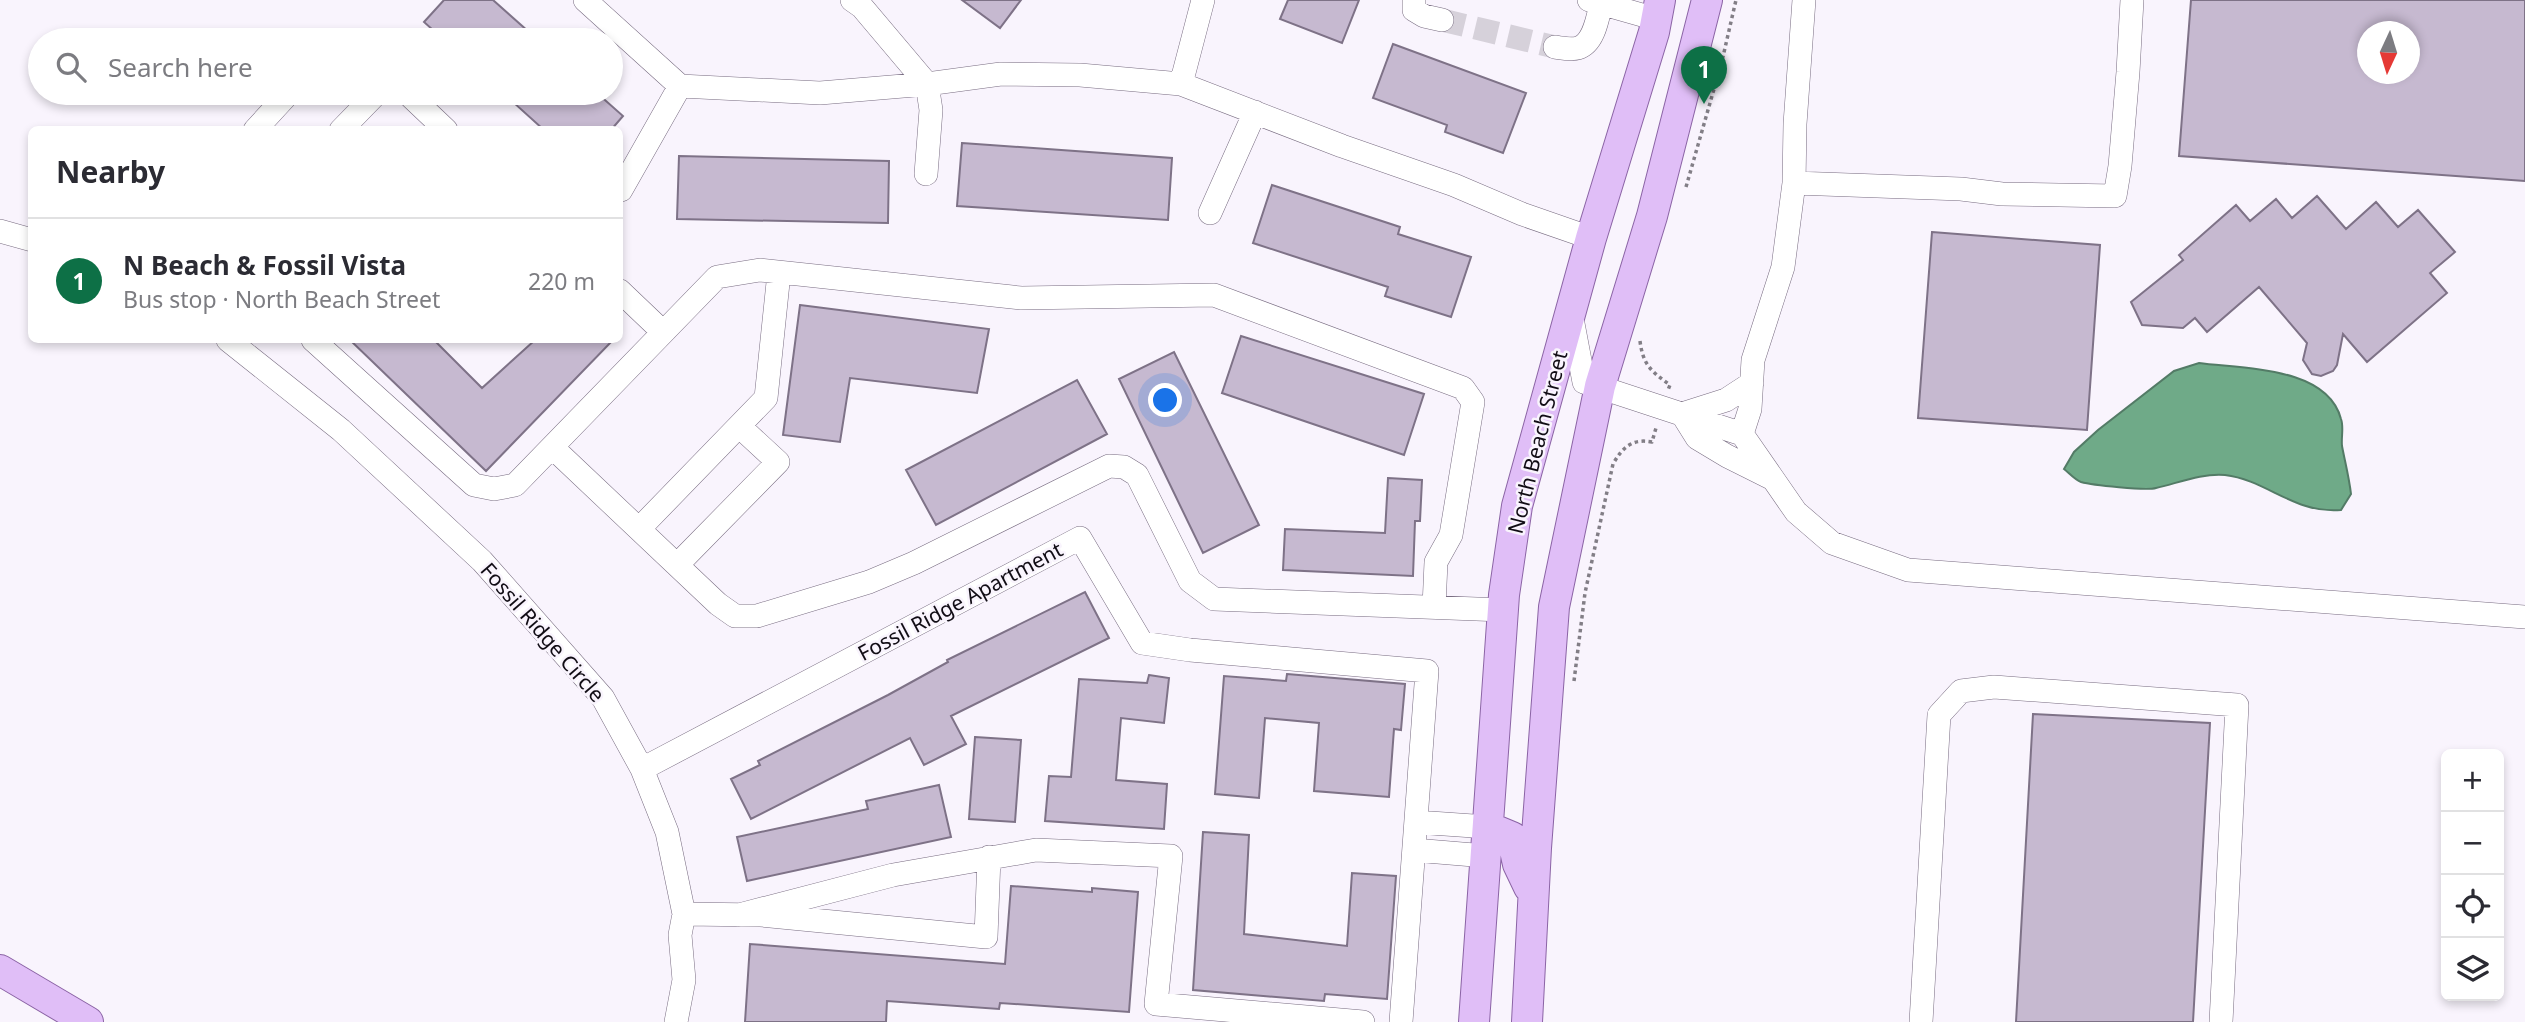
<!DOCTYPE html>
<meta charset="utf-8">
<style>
body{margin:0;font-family:"Noto Sans",sans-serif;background:#f7f7f7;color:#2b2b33}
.controls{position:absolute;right:21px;bottom:21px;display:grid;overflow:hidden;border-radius:10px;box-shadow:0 4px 10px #0003}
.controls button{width:63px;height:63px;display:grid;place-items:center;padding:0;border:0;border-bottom:2px solid #e1e1e2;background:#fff;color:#2b2b33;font:35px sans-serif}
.compass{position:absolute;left:2357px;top:21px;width:63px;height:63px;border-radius:50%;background:#fff;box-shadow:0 4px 10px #0003;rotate:184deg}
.you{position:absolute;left:1166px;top:401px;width:24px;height:24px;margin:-18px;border:5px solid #fff;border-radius:50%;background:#1a73e8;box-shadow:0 0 0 10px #1a73e833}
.badge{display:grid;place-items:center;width:46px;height:46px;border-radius:50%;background:#0d7046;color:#fff;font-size:23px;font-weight:700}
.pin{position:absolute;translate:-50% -58px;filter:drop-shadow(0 2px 4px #0008)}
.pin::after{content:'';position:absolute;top:37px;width:24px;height:21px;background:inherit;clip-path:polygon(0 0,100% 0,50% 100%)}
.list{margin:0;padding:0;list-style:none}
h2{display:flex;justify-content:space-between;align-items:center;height:91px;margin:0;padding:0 28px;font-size:30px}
h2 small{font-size:23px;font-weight:400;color:#7c7c81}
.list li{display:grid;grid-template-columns:46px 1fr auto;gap:21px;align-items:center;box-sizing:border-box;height:126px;padding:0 28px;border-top:2px solid #e1e1e2}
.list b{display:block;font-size:26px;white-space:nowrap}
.list p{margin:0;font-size:23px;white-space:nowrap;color:#7c7c81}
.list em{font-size:23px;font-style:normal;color:#7c7c81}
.icon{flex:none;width:38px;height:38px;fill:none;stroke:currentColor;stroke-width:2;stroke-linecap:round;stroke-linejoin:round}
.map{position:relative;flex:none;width:2525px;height:1022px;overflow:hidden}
.search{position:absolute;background:#fff;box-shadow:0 4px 10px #0003;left:28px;top:28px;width:595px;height:77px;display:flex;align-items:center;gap:18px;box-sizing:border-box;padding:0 24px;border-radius:38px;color:#7c7c81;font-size:26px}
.panel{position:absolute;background:#fff;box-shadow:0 4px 10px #0003;left:28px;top:126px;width:595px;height:217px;border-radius:10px}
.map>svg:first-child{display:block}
.water{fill:#6faa88;stroke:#537b66;stroke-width:2}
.building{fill:#c6b9d0;stroke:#7e7287;stroke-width:2;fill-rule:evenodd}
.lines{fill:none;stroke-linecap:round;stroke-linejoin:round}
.minor-tunnel{stroke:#d6d1da;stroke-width:23;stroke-dasharray:23 11;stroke-linecap:butt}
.minor-casing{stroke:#786c81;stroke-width:24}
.major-casing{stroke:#8b64a5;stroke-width:32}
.path{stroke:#827e86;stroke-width:3.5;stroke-dasharray:3.5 3.5;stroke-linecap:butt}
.minor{stroke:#fff;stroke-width:23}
.major{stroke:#e0bef7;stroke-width:30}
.labels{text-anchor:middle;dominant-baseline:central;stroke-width:5;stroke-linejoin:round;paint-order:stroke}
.street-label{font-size:21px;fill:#110d15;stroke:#f9f4fd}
</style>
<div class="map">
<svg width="2525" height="1022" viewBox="0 0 2525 1022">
<rect width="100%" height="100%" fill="#f9f4fd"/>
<!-- water -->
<path class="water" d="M2199,363C2242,369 2327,366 2341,419C2344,427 2341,437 2342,446C2345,462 2349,477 2351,494L2341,510C2294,514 2267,480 2225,475C2202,473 2178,483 2156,488C2146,491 2092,485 2081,482C2075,480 2069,473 2064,469L2074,452L2098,430L2174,371Z"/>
<!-- building -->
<path class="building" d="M444,0H493L538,40H444L424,22Z
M962,0H1021L1000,28Z
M1288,0H1359L1342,43L1280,19Z
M2191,0H2525V181L2179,156ZM2368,32H2410V74H2368Z
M1393,44L1526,93L1503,153L1445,132L1447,125L1373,98Z
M503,93H597L623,116L611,130H544Z
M962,143L1172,158L1168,220L957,206Z
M679,156L889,161L888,223L677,219Z
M1272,185L1400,227L1398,234L1471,257L1451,317L1385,296L1388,287L1253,243Z
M2317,196L2346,229L2376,202L2398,227L2418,210L2455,252L2430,273L2447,293L2367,362L2343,334L2337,365L2333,371L2321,376L2312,374L2303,360L2307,343L2259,287L2207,332L2195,318L2183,328L2142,325L2131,302L2183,260L2179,255L2236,205L2250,221L2276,199L2292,218Z
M1932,232L2100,245L2087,430L1918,418Z
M800,305L989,329L977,393L850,378L840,442L783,435Z
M1241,336L1424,394L1404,455L1222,393Z
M350,340H434L482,388L535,340H613L486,471Z
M1174,352L1259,525L1203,553L1119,379Z
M1077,380L1107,434L936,525L906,470Z
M1388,478L1422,480L1420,521H1415L1413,576L1283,570L1285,529L1385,533Z
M1085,592L1109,638L951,716L966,744L924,765L910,738L751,819L731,779L760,765L758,761L888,695L948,662L947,660Z
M1287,674L1405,684L1401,730L1394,729L1389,797L1314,791L1319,723L1265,718L1259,798L1215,794L1224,676L1286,681Z
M1149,675L1169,678L1164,723L1121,718L1116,780L1167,784L1164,829L1045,821L1049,776L1071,777L1079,679L1147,683Z
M2033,714L2210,723L2193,1022H2016Z
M975,737L1021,740L1015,822L969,819Z
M939,785L951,837L747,881L737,837L868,809L866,801Z
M1203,832L1249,835L1244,934L1347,946L1352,873L1396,876L1387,999L1325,994L1324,1001L1193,990Z
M1011,886L1092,892V888L1138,892L1129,1012L1000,1003L999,1009L887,1001L886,1022H745L750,944L1005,964Z"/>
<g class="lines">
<!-- minor-tunnel -->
<path class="minor-tunnel" d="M1442,20L1555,47"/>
<defs>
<path id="minor" d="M585,0L680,86L820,93L927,84L1001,74L1080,75L1181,84L1342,146L1454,185L1522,214L1591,238
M852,0L862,7L927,84L931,110L926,174
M1414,0V10L1424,16L1442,20
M1589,0L1656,19
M1555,47C1562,48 1571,50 1578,48C1595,43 1598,15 1602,0
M1181,84L1203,0
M407,93L446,130
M255,130L289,93
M341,130L377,93
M1794,183L1795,124L1804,0
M621,190L680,86
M1210,213L1255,112
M0,231L32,240
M620,291L663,332
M1571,313L1584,382L1742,434L1796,512L1832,543L1908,570L2525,617
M228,340L341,430L482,561L603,698L642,769L667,832L684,914L680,935L684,980L676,1022
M313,340L474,485L494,489L515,485L717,277L760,270L1021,298L1214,295L1463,388L1473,402L1451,535L1436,562L1434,607
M1752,383L1726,400L1682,414L1697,438L1727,456L1771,478
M1742,434L1750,409L1753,360L1783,267L1794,183L1961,189L2002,194L2115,196L2120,166L2128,72L2132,0
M552,447L718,604L735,616H757L869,582L914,563L1109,466L1124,467L1137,475L1190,581L1214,599L1503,610
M639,529L766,398L779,273
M677,565L778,462L739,426
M642,769L1080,538L1142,643L1190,650L1427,671L1401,1022
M1416,822L1488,827
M1414,850L1486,856
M684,914L761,915L986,937L989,857
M739,915L893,875L1036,850L1171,856L1156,1004L1363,1022
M1921,1022L1939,715L1961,691L1994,687L2237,705L2221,1022"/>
<path id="major" d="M1488,827L1512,837L1518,864L1529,887
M0,970L88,1022
M1474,1022L1504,595L1517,506L1591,238L1654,32L1660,0
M1527,1022L1536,848L1554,607L1600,386L1652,216L1707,0"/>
</defs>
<!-- minor casing -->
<use href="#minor" class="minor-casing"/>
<!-- major casing -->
<use href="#major" class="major-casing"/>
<!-- path -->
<path class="path" d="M1686,187L1722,61L1736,0
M1640,341C1643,365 1651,371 1670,385L1668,390
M1574,681L1585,593L1613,464C1622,448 1632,438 1652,442L1656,428"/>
<!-- minor -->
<use href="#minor" class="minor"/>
<!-- major -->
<use href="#major" class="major"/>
</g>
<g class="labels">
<!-- street labels -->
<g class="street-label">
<text transform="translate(1537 442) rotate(-76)">North Beach Street</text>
<text transform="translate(960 601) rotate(-28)">Fossil Ridge Apartment</text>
<text transform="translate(543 632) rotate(49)">Fossil Ridge Circle</text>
</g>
</g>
</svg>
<div class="controls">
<button>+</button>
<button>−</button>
<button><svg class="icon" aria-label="locate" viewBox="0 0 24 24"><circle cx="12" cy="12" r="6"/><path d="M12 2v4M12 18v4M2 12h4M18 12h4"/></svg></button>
<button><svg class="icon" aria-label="layers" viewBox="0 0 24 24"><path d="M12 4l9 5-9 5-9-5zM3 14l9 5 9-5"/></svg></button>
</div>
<svg class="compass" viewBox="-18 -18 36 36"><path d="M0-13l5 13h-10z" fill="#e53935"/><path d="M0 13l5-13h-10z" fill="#7c7c81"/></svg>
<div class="you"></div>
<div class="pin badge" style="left:1704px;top:104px">1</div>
<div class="search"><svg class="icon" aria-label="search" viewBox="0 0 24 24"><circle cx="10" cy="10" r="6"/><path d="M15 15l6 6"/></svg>Search here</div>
<section class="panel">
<h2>Nearby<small></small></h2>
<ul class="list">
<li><span class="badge">1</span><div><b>N Beach &amp; Fossil Vista</b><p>Bus stop · North Beach Street</p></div><em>220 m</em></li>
</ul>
</section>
</div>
